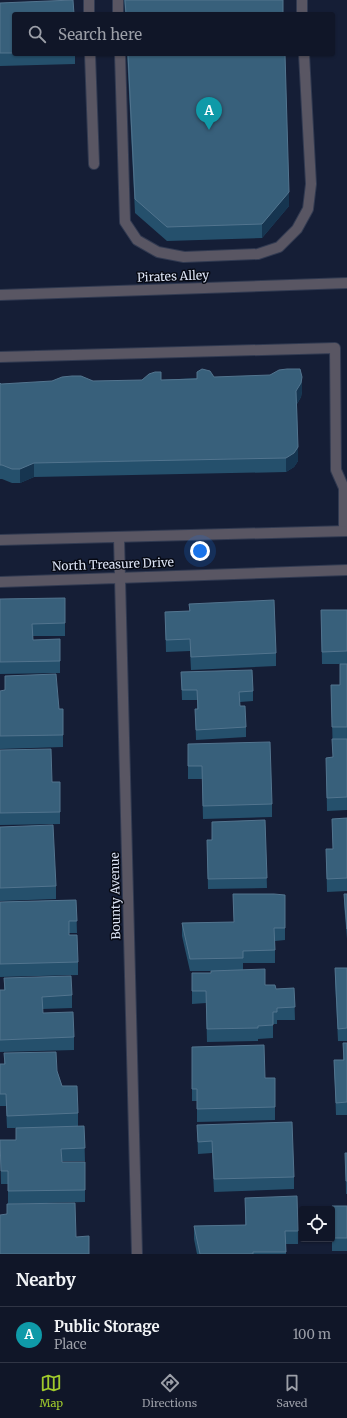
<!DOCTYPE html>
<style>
body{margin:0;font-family:Merriweather,serif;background:#1e2334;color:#f1f3f6}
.controls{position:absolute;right:12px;bottom:12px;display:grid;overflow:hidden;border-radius:4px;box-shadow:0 1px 3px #0004}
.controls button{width:36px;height:36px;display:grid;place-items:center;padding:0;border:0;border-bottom:1px solid #303545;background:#101628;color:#f1f3f6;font:20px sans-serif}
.you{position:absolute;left:200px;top:551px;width:14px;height:14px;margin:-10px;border:3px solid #fff;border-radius:50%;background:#1a73e8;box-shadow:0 0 0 6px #1a73e833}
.badge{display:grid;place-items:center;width:26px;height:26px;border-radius:50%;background:#a0ca2c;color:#fff;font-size:13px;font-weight:700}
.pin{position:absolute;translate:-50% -33px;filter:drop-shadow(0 1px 2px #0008)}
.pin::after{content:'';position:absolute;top:21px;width:14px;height:12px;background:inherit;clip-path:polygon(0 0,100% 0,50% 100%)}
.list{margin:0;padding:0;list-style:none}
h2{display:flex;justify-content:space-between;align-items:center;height:52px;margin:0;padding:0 16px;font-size:17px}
h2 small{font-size:13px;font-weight:400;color:#9c9fa8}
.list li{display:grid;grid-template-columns:26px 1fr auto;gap:12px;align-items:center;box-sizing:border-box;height:56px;padding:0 16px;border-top:1px solid #303545}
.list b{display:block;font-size:15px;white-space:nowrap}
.list p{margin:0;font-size:13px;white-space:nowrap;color:#9c9fa8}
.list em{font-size:13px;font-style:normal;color:#9c9fa8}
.icon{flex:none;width:22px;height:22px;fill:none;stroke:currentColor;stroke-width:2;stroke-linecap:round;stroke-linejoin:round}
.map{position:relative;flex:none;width:347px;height:1254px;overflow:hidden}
.search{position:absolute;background:#101628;box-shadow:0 1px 3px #0004;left:12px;right:12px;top:12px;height:44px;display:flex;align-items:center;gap:10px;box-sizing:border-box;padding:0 14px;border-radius:4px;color:#9c9fa8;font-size:15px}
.sheet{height:108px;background:#101628}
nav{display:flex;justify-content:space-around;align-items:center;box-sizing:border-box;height:56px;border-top:1px solid #303545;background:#101628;font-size:11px;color:#9c9fa8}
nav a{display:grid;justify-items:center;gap:2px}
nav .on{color:#a0ca2c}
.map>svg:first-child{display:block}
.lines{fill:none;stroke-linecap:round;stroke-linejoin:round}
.lane-casing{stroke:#313a51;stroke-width:12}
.street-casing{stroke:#313a51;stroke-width:12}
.lane{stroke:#595663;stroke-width:10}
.street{stroke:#595663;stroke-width:10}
.wall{fill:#25506c}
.shaded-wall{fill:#163550}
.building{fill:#38607b;stroke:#52748e}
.labels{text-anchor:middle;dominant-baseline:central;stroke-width:3;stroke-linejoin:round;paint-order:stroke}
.street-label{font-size:12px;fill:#dce3f4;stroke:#060913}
</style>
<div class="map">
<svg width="347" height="1254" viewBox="0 0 347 1254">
<rect width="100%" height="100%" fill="#151e36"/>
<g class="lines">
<defs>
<path id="lane" d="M89,0V14
M118,0V14
M302,0V14
M90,54L94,164
M120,54L125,222L137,240L158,252L184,257L258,254L279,247L297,229L308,209L311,184L304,54
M0,295L347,283
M0,357L335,348L336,470L344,488V531"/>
<path id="street" d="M119,538L137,1254
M0,540L347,531
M0,582L347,570"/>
</defs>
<!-- lane casing -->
<use href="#lane" class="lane-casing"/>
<!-- street casing -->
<use href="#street" class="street-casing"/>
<!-- lane -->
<use href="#lane" class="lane"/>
<!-- street -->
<use href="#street" class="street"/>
</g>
<!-- wall -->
<path class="wall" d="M124,0H283V14H125Z
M0,3L14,14V54H75V64L0,66Z
M127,54H285L289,206L262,238L167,241L135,213Z
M214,377L302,391L301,397L297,404L298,461L294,467L286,472L34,477L20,483H12L2,479H0V383L1,384L161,380Z
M65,598V636H33V640L60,639V673L0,674V599Z
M189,604L276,653V666L191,670L190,651L166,652L165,612L189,611Z
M321,610H347V664H322Z
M347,664V810L327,811L326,758L333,757L331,685H340Z
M181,672L253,691V701L240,702V706L246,727V737L196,740L195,709H197V700H182Z
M5,676L59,709L63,735V747L0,749V691L5,690Z
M188,744L272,804V817L203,819L202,779H188Z
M0,750L52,782H60V824L0,825Z
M347,818V891L327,892L326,849H333L332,819Z
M265,820L267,888L208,889L207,840H212Z
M0,827L56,886V899L0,901Z
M233,894L285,895V940L275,941V963H243V970L265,985L276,989L294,988L295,1020H277V1024H273V1038L258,1039V1041L207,1042L206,1003L192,1004V973H211V971H190L182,936V923L234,922Z
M344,894H347V939L344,904Z
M76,900L77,933H69V935L78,962V975L0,977V902Z
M335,968H347V1041H338L335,981Z
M4,978L72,995V1008L42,1009L43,1013L74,1037V1050L0,1052V990H4Z
M343,1043H347V1115H336L334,1060H343Z
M192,1047L265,1078H275V1120L197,1122V1101H192Z
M4,1053L57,1071L62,1086L78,1113V1126L51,1127L84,1126L85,1161H62V1162H85V1202L8,1204V1184H1L0,1140H16V1128H7L6,1106H0V1064H4Z
M197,1125L294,1177V1189L214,1192L212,1153L198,1154Z
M345,1153H347V1194H346Z
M245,1198L298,1231V1244H286V1254H197L194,1239V1226L245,1225Z
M347,1206V1251H332V1209Z"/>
<!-- shaded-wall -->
<path class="shaded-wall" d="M289,192V206L262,238V224Z
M302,377V391L301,397L296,405V391Z
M298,447V461L294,467L286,472V458Z
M34,463V477L20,483V469Z"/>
<!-- building -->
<path class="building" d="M73,0L74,14H14V53H0V3Z
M125,0H283V14H126Z
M128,54H285L289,192L262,224L167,227L135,199Z
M202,369L210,371L214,377L270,375L279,370L287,369H300L302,377L301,383L296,391L298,447L294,453L286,458L34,463L20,469H12L2,465H0V383L1,384L52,381L62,377L72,376H81L93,381L142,380L149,374L155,372H161V380L197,379V372Z
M65,598V623L32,624L33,640L60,639V661L0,662V599Z
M274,600L276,653L191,657L190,639L166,640L165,612L190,611L189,604Z
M321,610H347V651L322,652Z
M340,664H347V727H332L331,685H340Z
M252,670L253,691L239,692L240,706H245L246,727L196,730L195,709H198L197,690H182L181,672Z
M56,674L59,709H63V735L0,736V691L5,690V676Z
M332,739H347V797L327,798L326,758L333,757Z
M270,742L272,804L203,806L202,766H188V744Z
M51,749L52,782H60V812L0,813V750Z
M347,818V878L327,879L326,849H333L332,819Z
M265,820L267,878L208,879L207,840H212V822Z
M53,825L56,886L0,888V827Z
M233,894H274L285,895V928H274L275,950L243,951V958L190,959L182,923L234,922Z
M344,894H347V929Z
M76,900L77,921H69V935H77L78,962L0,964V902Z
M335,968H347V1028L338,1029Z
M265,969V985H275L276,989L294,988L295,1007L277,1008V1012H273V1025L258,1026V1028L207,1029L206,991H192V973H211V971Z
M71,976L72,995L42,997L43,1013L73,1012L74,1037L0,1040V990H5L4,978Z
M343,1043H347V1102L336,1103L334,1060H344Z
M264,1045L265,1078H275V1107L197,1109V1089H192V1047Z
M56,1052L57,1071L62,1086H77L78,1113L7,1116L6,1094H0V1064H5L4,1053Z
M292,1122L294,1177L214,1179L212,1141L198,1142L197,1125Z
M84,1126L85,1148L61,1149L62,1162H85V1190L8,1191V1171H1L0,1140H16V1128Z
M345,1153H347V1181H346Z
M297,1196L298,1231H285L286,1252H253V1254H200L194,1226L246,1225L245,1198Z
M75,1203L76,1237L89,1236V1254H0V1215L7,1214V1204Z
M332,1206H347V1238H332Z"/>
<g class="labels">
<!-- street labels -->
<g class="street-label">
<text transform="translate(173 276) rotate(-2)">Pirates Alley</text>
<text transform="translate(113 564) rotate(-2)">North Treasure Drive</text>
<text transform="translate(115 896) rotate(-91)">Bounty Avenue</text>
</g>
</g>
</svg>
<div class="controls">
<button><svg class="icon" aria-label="locate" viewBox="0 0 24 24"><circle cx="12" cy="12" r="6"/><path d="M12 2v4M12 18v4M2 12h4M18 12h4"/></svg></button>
</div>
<div class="you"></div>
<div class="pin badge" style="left:209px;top:130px;background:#0f9aa8">A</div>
<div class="search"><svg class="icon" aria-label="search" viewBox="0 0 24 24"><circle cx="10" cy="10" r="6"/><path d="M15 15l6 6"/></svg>Search here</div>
</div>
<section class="sheet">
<h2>Nearby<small></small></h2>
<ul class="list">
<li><span class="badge" style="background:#0f9aa8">A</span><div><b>Public Storage</b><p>Place</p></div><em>100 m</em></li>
</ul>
</section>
<nav>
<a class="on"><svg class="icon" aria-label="map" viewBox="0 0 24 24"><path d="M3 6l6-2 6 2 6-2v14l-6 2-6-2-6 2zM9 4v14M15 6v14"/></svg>Map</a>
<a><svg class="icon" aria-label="directions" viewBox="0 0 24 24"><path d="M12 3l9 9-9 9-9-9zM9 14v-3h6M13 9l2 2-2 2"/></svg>Directions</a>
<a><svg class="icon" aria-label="saved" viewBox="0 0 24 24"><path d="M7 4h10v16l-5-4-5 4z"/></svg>Saved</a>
</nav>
